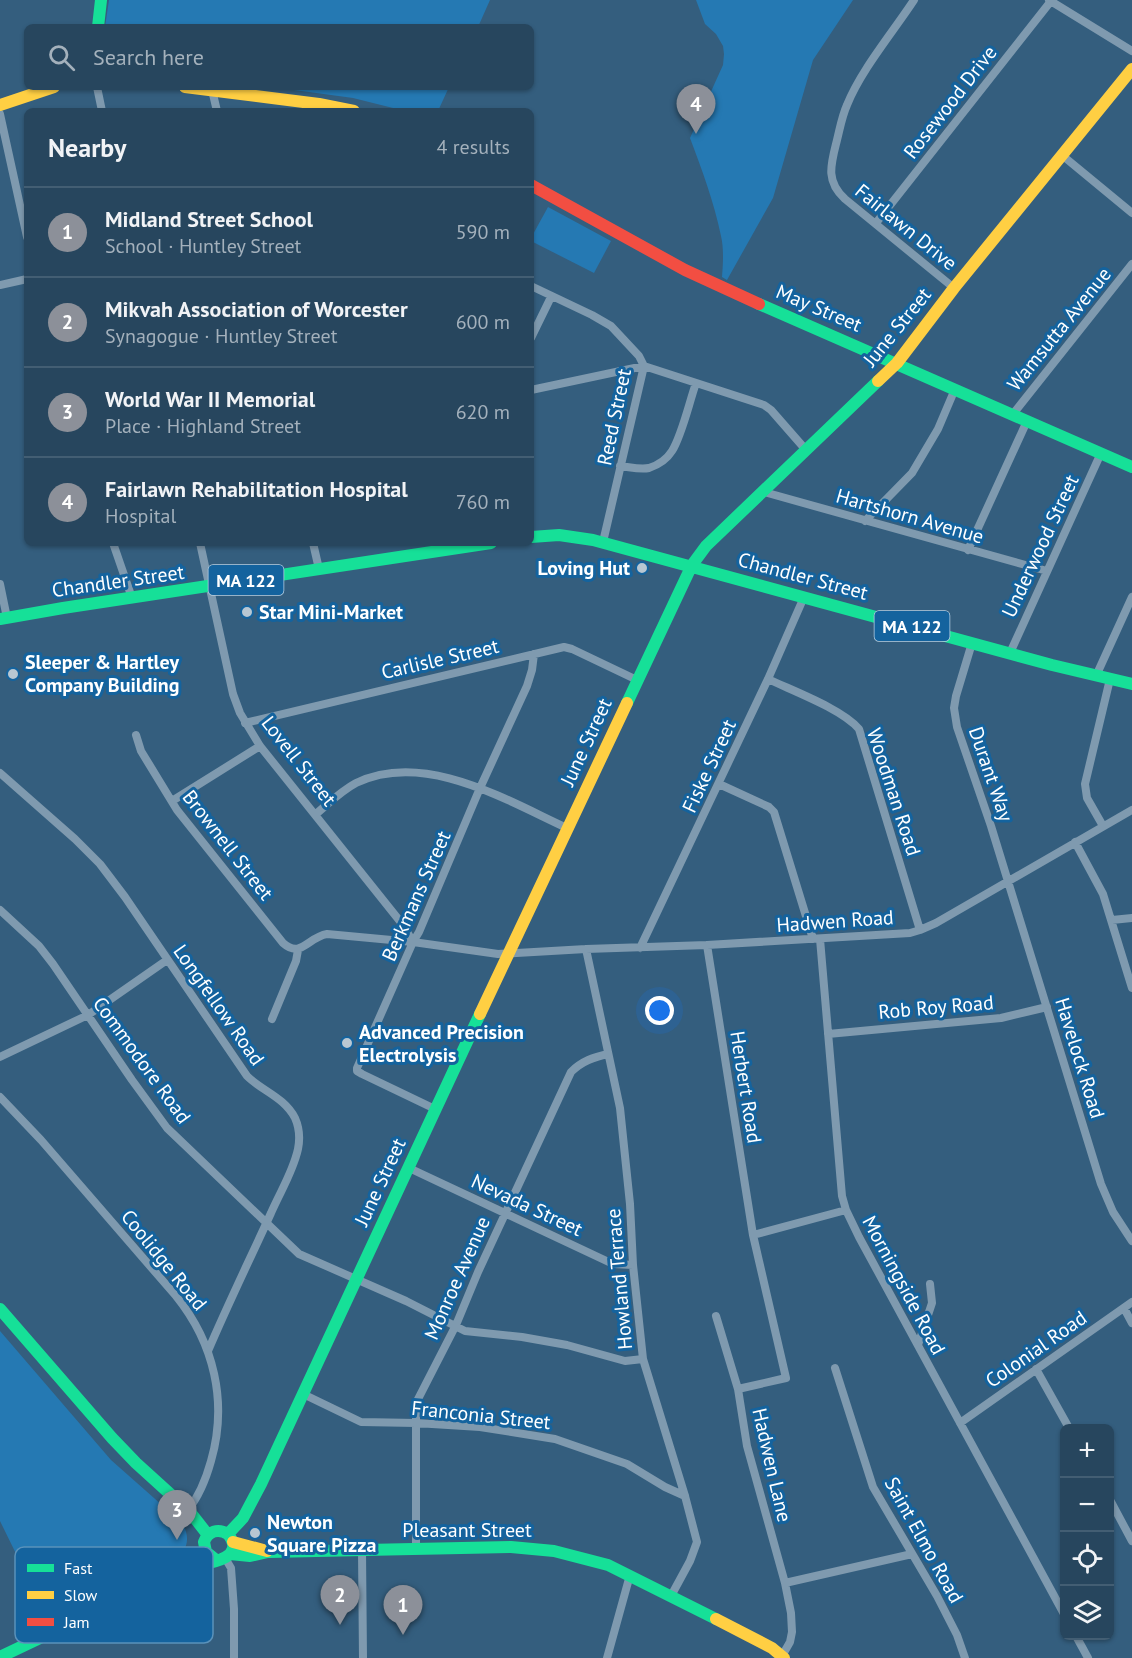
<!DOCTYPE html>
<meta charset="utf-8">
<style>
body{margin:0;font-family:"PT Sans",sans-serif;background:#335067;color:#f1f3f6}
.controls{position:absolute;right:18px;bottom:18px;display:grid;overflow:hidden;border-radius:9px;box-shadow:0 2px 4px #0004}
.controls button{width:54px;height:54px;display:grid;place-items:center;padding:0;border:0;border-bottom:2px solid #435e73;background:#27465e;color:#f1f3f6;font:30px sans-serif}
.you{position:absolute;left:660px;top:1011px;width:21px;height:21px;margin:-15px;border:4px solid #fff;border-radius:50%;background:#1a73e8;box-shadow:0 0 0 9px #1a73e833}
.badge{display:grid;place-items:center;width:39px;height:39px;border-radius:50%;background:#8c9099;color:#fff;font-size:20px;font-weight:700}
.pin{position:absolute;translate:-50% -50px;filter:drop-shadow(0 2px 3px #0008)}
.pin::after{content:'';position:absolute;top:32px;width:21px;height:18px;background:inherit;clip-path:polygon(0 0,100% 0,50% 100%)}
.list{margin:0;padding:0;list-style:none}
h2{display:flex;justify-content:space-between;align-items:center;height:78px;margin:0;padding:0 24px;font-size:26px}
h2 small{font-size:20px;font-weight:400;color:#a4b1bc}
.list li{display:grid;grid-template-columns:39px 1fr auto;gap:18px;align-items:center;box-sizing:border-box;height:90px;padding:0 24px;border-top:2px solid #435e73}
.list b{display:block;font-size:22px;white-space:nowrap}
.list p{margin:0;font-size:20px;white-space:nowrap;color:#a4b1bc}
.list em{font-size:20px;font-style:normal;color:#a4b1bc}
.icon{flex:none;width:33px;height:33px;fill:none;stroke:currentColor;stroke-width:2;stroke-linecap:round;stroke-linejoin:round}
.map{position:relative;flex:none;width:1132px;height:1658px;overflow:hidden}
.search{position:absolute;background:#27465e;box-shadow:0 2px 4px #0004;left:24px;top:24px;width:510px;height:66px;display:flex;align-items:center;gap:15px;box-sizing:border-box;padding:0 21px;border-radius:9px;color:#a4b1bc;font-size:22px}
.panel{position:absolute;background:#27465e;box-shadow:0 2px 4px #0004;left:24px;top:108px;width:510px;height:438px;border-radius:9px}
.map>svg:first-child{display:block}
.green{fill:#2579b3}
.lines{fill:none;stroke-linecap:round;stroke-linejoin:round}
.street{stroke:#7f9aaf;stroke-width:8}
.fast{stroke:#16e098;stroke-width:12}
.slow{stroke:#ffcf43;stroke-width:12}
.jam{stroke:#f24e42;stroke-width:12}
.poi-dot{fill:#b8c7d2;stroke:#14639e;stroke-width:2}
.labels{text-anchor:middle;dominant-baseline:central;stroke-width:6;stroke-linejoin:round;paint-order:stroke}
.shield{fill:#14639e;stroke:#b8d0e2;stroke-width:1.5}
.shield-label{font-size:18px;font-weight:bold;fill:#fff}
.street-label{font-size:20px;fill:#fff;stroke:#14639e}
.poi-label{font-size:20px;font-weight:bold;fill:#fff;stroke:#14639e;text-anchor:start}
.key{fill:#14639e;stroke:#5a92bb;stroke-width:1.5}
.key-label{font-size:16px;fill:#fff}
</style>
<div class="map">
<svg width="1132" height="1658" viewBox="0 0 1132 1658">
<rect width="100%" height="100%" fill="#345e7e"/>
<!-- green -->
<path class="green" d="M109,0H490L478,27H105Z
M696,0H853L813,60L773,198L727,280L722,277C723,264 724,249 721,236C714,202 702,170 690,138L723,65L724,54L723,46L716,34L705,24Z
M272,87H449L438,111H405L353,98Z
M548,207L611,241L594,273L531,241V238Z
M0,1331L111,1460L180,1521C191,1534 189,1550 175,1560L49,1621L0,1521Z"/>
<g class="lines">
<!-- street -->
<path class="street" d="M914,0C893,32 861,70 847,105C842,116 840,128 837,140C831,164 825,181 845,199L954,288
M1049,0L1132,51
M97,87L102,111
M212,90L217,111
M0,114L27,237
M1063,156L1132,213
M876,223L1051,1
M0,285L27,279
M531,286L592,315L611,326L639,356L644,366L603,542
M531,338L551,297
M531,390L644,366L764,405L771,410L806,450
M1013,414L1132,264
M620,466C630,467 640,470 649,468C658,465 667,459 672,451C682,435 689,403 696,383
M764,492L1047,571
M865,521L912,473L938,429L955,389
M113,543L132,598
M200,543L233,694L240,713L260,746L403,925L413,942
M313,543L319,569
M968,550L1027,421
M0,584L7,618
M972,643L956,696L954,708L957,727L991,826L1101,1184L1113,1212L1132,1241
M1010,653L1101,453
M1096,676L1132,597
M768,679C793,691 842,709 859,729L920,930
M245,723L564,647L572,649L637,680
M136,735L141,751L177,810L283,943C301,959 308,937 327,934L413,942L498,954L586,949L707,945L910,933L920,930L936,923L1132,810
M0,773L75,839L100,864L125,897L247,1076C262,1091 284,1097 295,1118C299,1127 300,1139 298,1149C293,1172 280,1192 271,1213C250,1259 228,1304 208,1351
M719,784L769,807L774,812L813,939
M172,801L260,746
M316,814C329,803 341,791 356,783C424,750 506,800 567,828
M1103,826L1087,798L1085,784L1110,679
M1075,842L1103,894L1132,988
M0,910L39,946L53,964L132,1080L167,1128L299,1254L406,1301L465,1331L522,1337L567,1345L625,1361L643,1359
M1112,920L1132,918
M820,939L842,1196L846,1210L859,1237L1064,1614
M707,945L753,1235
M640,948L768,679L804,597
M586,949L620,1108L630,1204L633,1265L643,1359L685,1496L697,1542L690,1561L671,1596
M272,1019L296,961L298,950
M828,1034L1001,1018L1047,1007
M0,1057L88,1015L167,960
M0,1097L41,1140L176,1296C214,1343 228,1402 211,1461C206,1479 200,1495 188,1510
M435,1109L362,1074L357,1071V1068L413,942L419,932L480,788L527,686L532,670L534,654
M409,1168L613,1264L633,1265
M1124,1308L1132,1323
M716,1316L738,1389
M918,1345L932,1303L930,1284
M835,1368L873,1487L937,1596L957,1635L965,1658
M1036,1369L1069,1428
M303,1394L361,1422L416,1423L480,1427L555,1439L627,1464L665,1487L685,1496
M960,1423L1132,1302
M1110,1500L1132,1541
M416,1550V1403L456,1325L478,1272L571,1072C582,1061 594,1057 608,1054
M362,1551L363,1658
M225,1558L231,1568L234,1609V1658
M785,1583L912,1554
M1076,1636L1088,1658
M782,1656L790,1642L792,1632L791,1613L785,1583L747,1446L738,1389L786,1378L753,1235L846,1210
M607,1658L630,1575"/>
<!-- fast -->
<path class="fast" d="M98,27L101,0
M759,304L1132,467
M531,537L559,535L593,540L1052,665L1132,684
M0,619L63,608L491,543
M627,703L692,565L706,546L878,381
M0,1309L112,1438L136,1463L190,1512L208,1535
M228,1534L243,1518L261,1484L480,1014
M230,1554L250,1556L268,1552L511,1547L554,1551L608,1565L716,1619
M0,1657L164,1579C171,1575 177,1570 186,1568C201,1564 249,1561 228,1534C218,1528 208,1531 204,1542L206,1552L216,1560"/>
<!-- slow -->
<path class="slow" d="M185,87L319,104L354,111
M0,105L54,87
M878,381L897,363L954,288L1132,69
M480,1014L627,703
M233,1542L267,1551
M716,1619L772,1648L784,1658"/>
<!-- jam -->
<path class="jam" d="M531,185L685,270L759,304"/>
</g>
<!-- markers -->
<g class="poi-dot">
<circle cx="642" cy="568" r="6"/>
<circle cx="247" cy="612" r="6"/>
<circle cx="13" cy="674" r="6"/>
<circle cx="347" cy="1043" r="6"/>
<circle cx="255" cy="1533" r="6"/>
</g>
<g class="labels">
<!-- shield labels -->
<g class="shield">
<rect x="208.5" y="565" width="75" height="30" rx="4.5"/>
<rect x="874.5" y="611" width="75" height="30" rx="4.5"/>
</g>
<g class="shield-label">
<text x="246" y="580">MA 122</text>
<text x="912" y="626">MA 122</text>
</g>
<!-- street labels -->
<g class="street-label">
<text transform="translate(950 102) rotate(-52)">Rosewood Drive</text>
<text transform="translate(906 227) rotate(39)">Fairlawn Drive</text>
<text transform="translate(819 308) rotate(23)">May Street</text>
<text transform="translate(897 327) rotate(-51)">June Street</text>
<text transform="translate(1059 329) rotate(-51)">Wamsutta Avenue</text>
<text transform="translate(614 417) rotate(-78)">Reed Street</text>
<text transform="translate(910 516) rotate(16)">Hartshorn Avenue</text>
<text transform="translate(1040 546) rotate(-65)">Underwood Street</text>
<text transform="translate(803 576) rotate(15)">Chandler Street</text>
<text transform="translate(118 581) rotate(-8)">Chandler Street</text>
<text transform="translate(440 659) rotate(-13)">Carlisle Street</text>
<text transform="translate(586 742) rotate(-65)">June Street</text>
<text transform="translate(299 761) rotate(52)">Lovell Street</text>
<text transform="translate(709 766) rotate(-65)">Fiske Street</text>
<text transform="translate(991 774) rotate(71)">Durant Way</text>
<text transform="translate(894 792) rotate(72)">Woodman Road</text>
<text transform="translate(228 845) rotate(52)">Brownell Street</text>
<text transform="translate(416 896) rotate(-66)">Berkmans Street</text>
<text transform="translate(835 921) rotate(-4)">Hadwen Road</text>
<text transform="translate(219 1005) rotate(55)">Longfellow Road</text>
<text transform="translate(936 1007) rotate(-5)">Rob Roy Road</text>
<text transform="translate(1080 1058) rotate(73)">Havelock Road</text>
<text transform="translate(142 1060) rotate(54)">Commodore Road</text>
<text transform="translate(746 1087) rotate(81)">Herbert Road</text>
<text transform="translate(380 1182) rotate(-65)">June Street</text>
<text transform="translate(527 1205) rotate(25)">Nevada Street</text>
<text transform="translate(164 1260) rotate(51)">Coolidge Road</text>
<text transform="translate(457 1278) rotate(-66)">Monroe Avenue</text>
<text transform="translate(619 1279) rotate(-95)">Howland Terrace</text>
<text transform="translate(904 1285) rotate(62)">Morningside Road</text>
<text transform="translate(1036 1349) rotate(-35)">Colonial Road</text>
<text transform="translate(481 1415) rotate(6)">Franconia Street</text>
<text transform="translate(772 1465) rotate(77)">Hadwen Lane</text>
<text x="467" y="1530">Pleasant Street</text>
<text transform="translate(924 1540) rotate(61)">Saint Elmo Road</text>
</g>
<!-- poi labels -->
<g class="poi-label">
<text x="630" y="568" text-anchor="end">Loving Hut</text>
<text x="259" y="612">Star Mini-Market</text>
<text x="25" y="662">Sleeper &amp; Hartley<tspan x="25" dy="23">Company Building</tspan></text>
<text x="359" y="1032">Advanced Precision<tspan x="359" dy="23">Electrolysis</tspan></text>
<text x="267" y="1522">Newton<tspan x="267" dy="23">Square Pizza</tspan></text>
</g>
</g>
<!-- legend -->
<rect x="15" y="1547" width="198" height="96" rx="9" class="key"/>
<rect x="27" y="1564" width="27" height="8" fill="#16e098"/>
<rect x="27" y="1591" width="27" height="8" fill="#ffcf43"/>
<rect x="27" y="1618" width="27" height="8" fill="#f24e42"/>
<g class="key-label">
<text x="64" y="1574">Fast</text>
<text x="64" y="1601">Slow</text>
<text x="64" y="1628">Jam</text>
</g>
</svg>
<div class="controls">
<button>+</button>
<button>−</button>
<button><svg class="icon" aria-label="locate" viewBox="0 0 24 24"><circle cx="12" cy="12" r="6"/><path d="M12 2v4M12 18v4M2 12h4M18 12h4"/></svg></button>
<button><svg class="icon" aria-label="layers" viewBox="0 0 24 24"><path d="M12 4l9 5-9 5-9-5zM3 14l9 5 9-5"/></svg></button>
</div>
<div class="you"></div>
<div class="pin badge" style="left:403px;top:1635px">1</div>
<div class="pin badge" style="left:340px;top:1625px">2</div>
<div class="pin badge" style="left:177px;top:1540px">3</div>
<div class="pin badge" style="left:696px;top:134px">4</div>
<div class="search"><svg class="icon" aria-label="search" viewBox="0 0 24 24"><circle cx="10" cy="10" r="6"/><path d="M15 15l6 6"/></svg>Search here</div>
<section class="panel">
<h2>Nearby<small>4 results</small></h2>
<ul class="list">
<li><span class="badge">1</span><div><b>Midland Street School</b><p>School · Huntley Street</p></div><em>590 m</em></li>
<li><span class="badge">2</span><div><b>Mikvah Association of Worcester</b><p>Synagogue · Huntley Street</p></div><em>600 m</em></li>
<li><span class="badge">3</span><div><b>World War II Memorial</b><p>Place · Highland Street</p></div><em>620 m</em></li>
<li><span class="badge">4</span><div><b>Fairlawn Rehabilitation Hospital</b><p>Hospital</p></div><em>760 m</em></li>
</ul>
</section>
</div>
